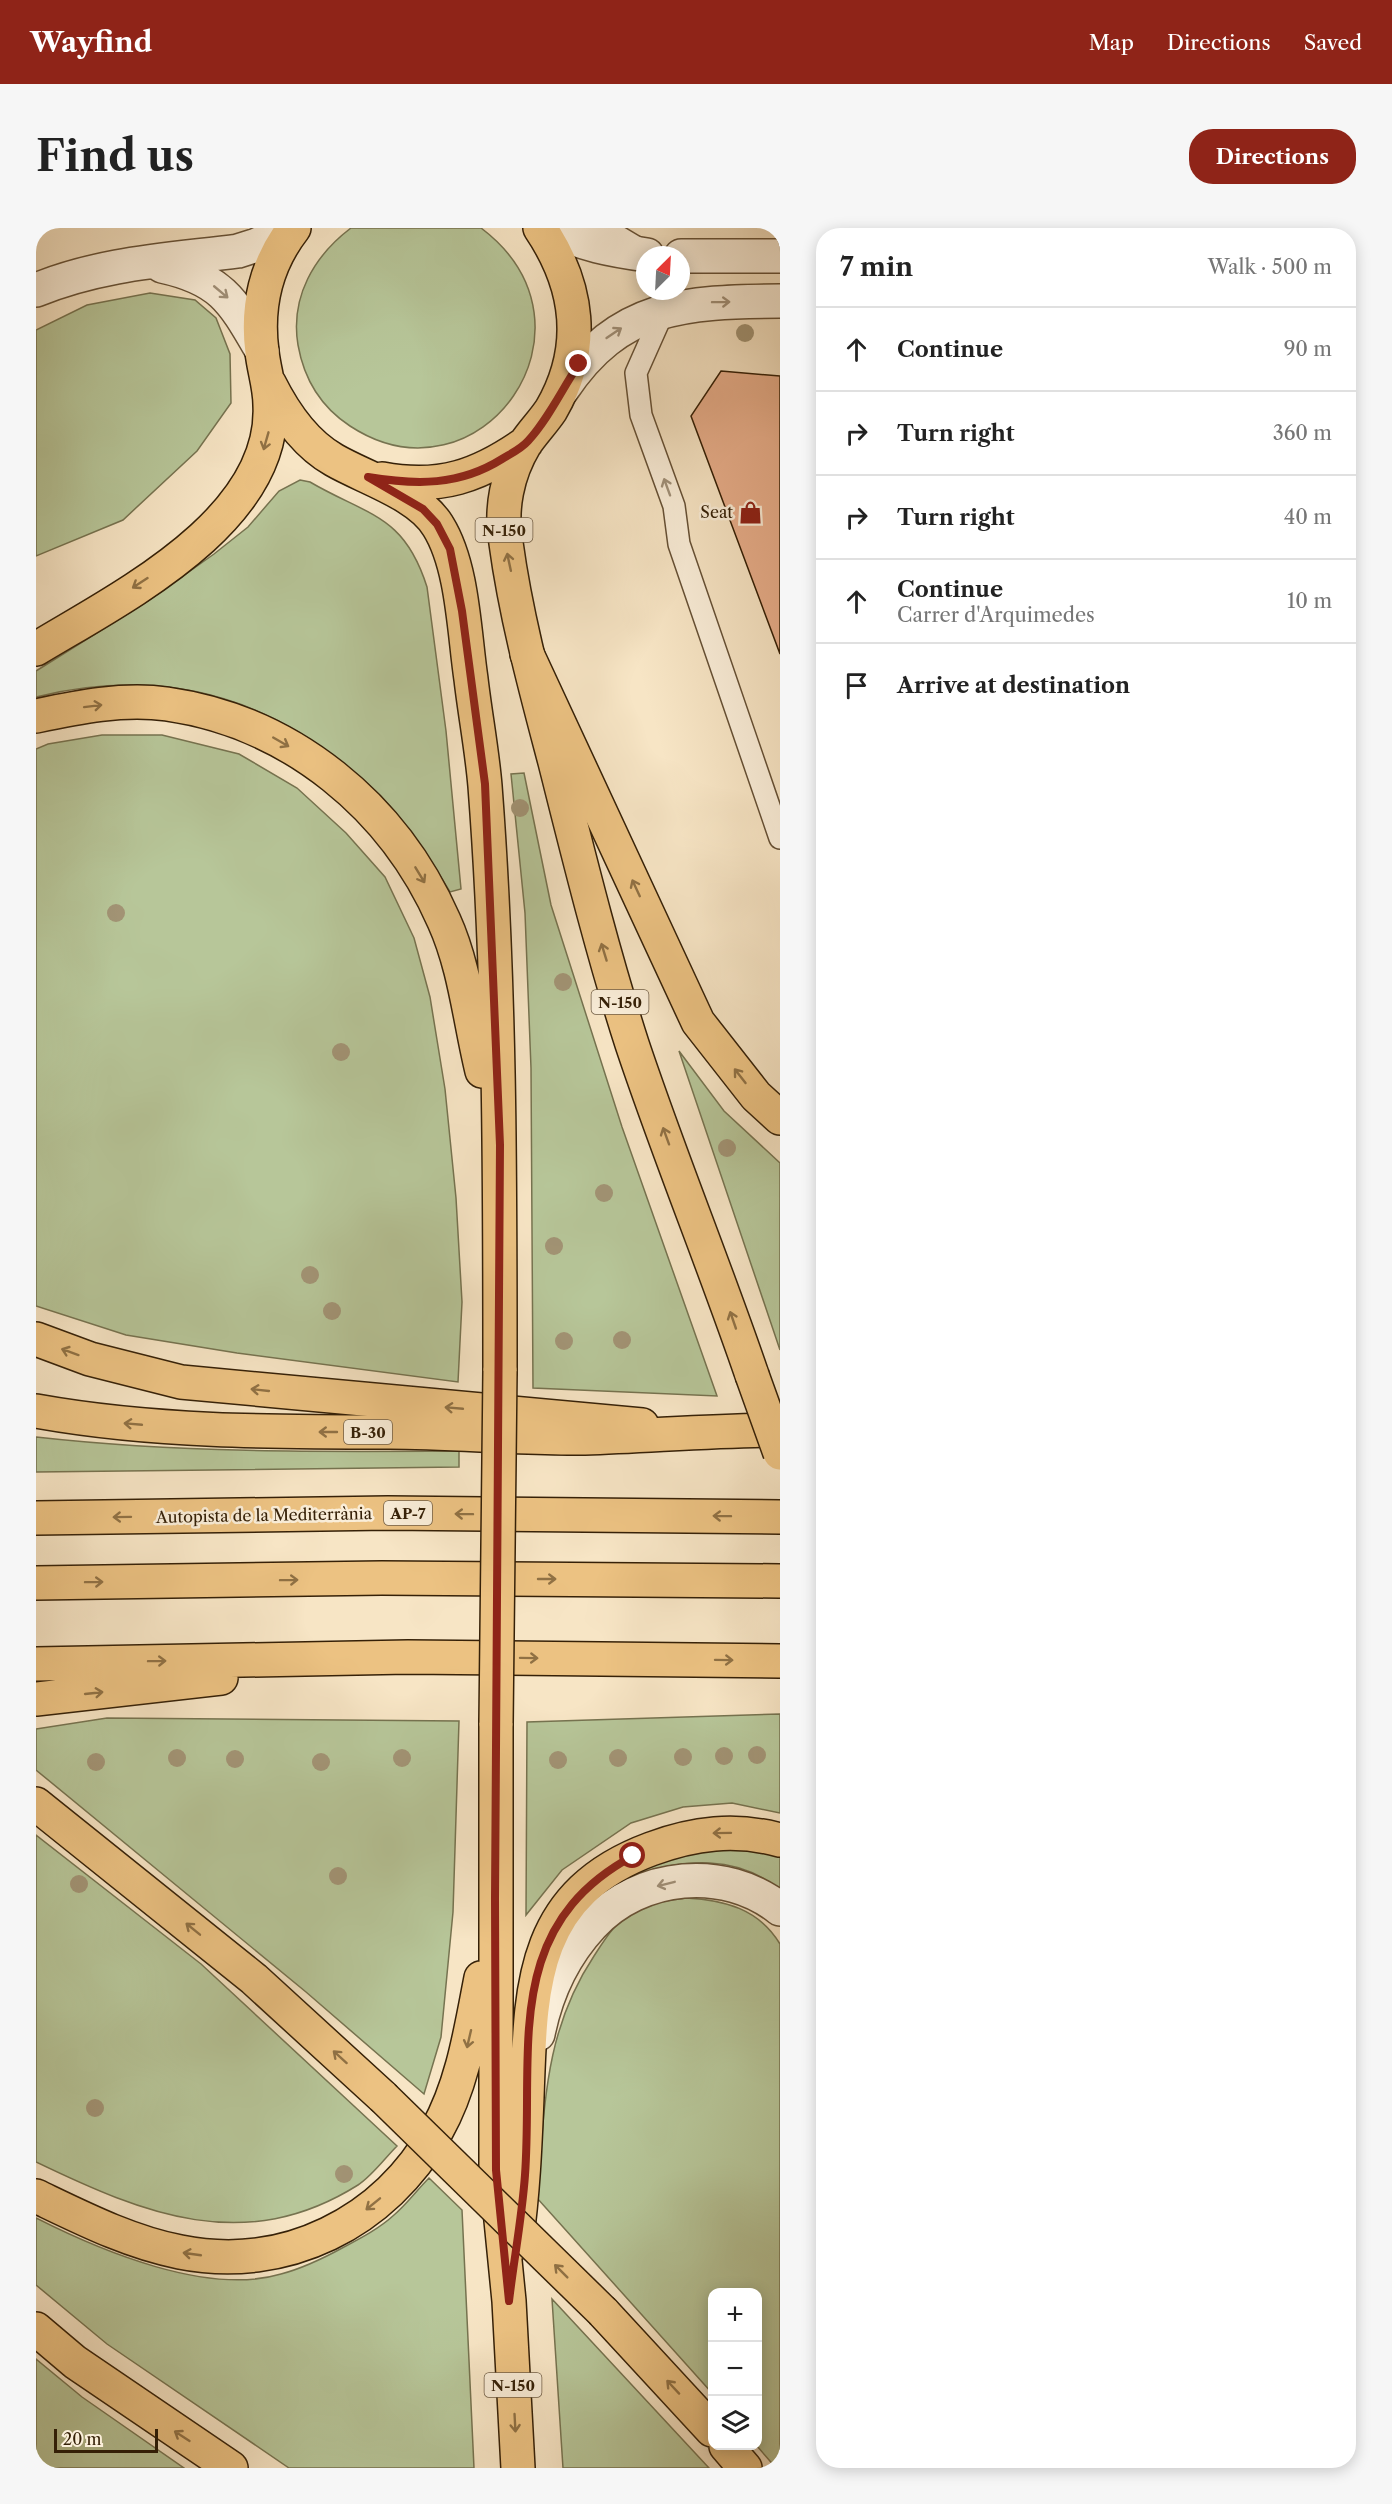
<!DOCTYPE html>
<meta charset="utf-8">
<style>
body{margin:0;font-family:"Libre Caslon Text",serif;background:#f6f6f6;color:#222}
.controls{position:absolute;right:18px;bottom:18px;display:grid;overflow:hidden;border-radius:12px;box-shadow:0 3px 15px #0003}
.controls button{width:54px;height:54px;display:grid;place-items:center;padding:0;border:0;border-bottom:2px solid #e0e0e0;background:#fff;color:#222;font:30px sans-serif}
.compass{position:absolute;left:600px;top:18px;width:54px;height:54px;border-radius:50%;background:#fff;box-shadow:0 3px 15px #0003;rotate:24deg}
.scale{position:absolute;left:18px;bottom:15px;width:104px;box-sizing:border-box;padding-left:6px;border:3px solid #352007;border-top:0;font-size:16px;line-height:21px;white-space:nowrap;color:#352007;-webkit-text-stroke:4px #faeed9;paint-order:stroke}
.stop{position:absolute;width:18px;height:18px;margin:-14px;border:4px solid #8f2418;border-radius:50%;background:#fff}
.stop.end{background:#8f2418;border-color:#fff;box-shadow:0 2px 6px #0008}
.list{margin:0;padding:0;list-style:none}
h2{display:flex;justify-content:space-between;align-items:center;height:78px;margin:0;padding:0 24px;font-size:26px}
h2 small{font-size:20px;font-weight:400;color:#767676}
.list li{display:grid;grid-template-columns:39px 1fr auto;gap:18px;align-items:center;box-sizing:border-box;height:84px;padding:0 24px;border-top:2px solid #e0e0e0}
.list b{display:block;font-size:22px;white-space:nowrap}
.list p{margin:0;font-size:20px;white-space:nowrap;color:#767676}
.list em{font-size:20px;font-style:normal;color:#767676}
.icon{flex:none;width:33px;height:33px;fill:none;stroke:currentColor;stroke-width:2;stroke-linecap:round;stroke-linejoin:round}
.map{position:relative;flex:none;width:744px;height:2240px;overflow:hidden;border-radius:24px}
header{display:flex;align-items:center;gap:36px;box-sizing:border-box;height:84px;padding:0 30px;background:#8f2418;color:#fff}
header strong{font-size:28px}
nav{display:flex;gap:33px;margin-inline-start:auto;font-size:21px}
.intro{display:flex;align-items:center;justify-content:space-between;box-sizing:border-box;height:144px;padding:0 36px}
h1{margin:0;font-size:42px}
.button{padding:15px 27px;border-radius:24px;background:#8f2418;color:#fff;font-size:21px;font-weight:700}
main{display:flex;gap:36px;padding:0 36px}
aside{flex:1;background:#fff;border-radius:24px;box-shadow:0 3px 15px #0003}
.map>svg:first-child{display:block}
.green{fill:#b7c699;stroke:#767350;stroke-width:1.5}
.building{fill:#e7ae8b;stroke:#352007;stroke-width:1.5}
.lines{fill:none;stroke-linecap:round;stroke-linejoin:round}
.lane-casing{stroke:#665136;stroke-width:24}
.street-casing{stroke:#665136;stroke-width:36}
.primary-casing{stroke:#352007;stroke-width:36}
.highway-casing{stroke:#352007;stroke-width:36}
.lane{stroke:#faeed9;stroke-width:21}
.street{stroke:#faeed9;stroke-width:33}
.primary{stroke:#ecc282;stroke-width:33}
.highway{stroke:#ecc282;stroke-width:33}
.primary-bridge-casing{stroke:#352007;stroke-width:36;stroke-linecap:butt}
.highway-bridge-casing{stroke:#352007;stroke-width:36;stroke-linecap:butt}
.primary-bridge{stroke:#ecc282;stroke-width:33}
.highway-bridge{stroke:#ecc282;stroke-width:33}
.tree{fill:#a29475}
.oneway{stroke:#a1917a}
.oneway2{stroke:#907144}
.route{stroke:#8f2418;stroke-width:8}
.labels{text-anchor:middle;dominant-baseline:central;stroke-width:5;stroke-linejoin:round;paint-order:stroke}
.shield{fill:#faeed9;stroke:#705e46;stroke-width:1.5}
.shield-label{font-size:15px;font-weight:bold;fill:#352007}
.poi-label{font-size:16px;fill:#352007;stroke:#faeed9;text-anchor:end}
.street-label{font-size:16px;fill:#352007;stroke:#faeed9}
</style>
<header>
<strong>Wayfind</strong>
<nav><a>Map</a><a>Directions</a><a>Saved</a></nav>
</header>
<div class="intro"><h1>Find us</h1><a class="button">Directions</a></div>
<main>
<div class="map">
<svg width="744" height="2240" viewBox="0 0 744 2240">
<rect width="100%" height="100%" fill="#f7e5c5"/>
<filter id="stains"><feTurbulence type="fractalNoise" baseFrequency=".00333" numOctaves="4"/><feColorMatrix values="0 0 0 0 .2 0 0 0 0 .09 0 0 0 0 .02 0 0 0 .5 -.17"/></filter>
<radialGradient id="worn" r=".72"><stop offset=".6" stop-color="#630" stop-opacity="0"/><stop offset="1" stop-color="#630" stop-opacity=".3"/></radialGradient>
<!-- green -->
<path class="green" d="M315,0H445C576,99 444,283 314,198C285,179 268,151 262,117C254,69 278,28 315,0Z
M114,65L159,72L180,90L194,126L195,175L161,223L87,292L0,328V102L51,77Z
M264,252L274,254C332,288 368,286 391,359L410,503L425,661L414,664C396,634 377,605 354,578C338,560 319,544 300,530C210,460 110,442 0,469V443L112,373L178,326L212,299L243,263Z
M66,507H126L203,526L261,560L310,605L349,649L378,710L394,769L409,861L420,970L426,1074L422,1154L201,1125L90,1107L0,1078V521L12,516Z
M488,545L515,677L586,899L681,1168L497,1160L495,840L489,685L475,546Z
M643,823L688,883L744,935V1122Z
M0,1209C143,1225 279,1224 423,1223V1239L0,1244Z
M744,1486V1585L696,1575L647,1579L595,1595L526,1642L490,1687L491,1494Z
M71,1490L423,1493L417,1684L405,1809L388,1866L270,1764L0,1542V1501Z
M0,1607L165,1736L361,1918C349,1930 336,1948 322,1957C209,2028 108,1986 0,1934Z
M674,1618L744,1626V1662C701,1626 648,1631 598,1647L612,1634Z
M650,1670C689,1672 723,1681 744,1716V2240H740L721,2218L722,2064H676V2165L501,1970C509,1881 507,1805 558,1728C569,1711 579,1694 597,1684C612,1674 632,1673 650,1670Z
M393,1950L426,1982L438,2240H253L71,2116L0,2057V1990C65,2023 172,2068 245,2046C268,2040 288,2030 308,2019C325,2010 344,2000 358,1987C371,1976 381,1962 393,1950Z
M516,2071L673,2240H527Z
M0,2131L46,2169L148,2240H0Z"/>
<!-- building -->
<path class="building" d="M685,143L744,148V426L655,188Z"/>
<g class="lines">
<defs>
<path id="lane" d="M568,0L600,19
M628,82L600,145L605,187L638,278L643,316L744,610"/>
<path id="street" d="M514,0C546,17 576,22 611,27
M645,28H744
M126,38C186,51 197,73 226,123
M0,62C66,35 132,32 202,23L221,17L254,0
M526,162C583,76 649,74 744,73
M502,1806C510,1766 528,1727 556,1697C604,1645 689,1637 744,1681"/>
<path id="primary" d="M504,0C543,58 551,120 515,182C507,194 497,204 489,216C471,246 464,281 470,315C480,389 500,462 519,534C543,629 566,723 596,816C633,927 678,1036 716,1147
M233,155C248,185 268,215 298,232C329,250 383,266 402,298C427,338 428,404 435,451C439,486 446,522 449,558C464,752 464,948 464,1143
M346,251C404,262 443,248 490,215
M0,421C84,370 240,293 234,177C234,159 228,142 226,124C220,79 230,36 258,0
M0,488C42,479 87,470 131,476C256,494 358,579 408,693C429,739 434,794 446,843
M0,1111L54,1131L145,1154L606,1197
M460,1495V1942L473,2073L482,2240
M0,1968C46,1990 93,2014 144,2024C249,2045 349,1995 401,1902C427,1856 435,1801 445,1750
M480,2015C487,1966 489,1919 491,1869C495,1759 494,1666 615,1621C658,1605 699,1600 744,1612"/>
<path id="highway" d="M491,426L662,794L720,868L744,890
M0,1183C117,1204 235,1204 353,1204C418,1204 484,1211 549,1210C614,1208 679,1202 744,1202
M0,1290L352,1285L744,1289
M0,1355L346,1350L744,1353
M0,1436L372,1429L744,1433
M0,1471L185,1450
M0,1576L218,1751L347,1869
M567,2084L676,2202
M0,2101L39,2134L195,2240
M690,2218L709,2240"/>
</defs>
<!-- lane casing -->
<use href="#lane" class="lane-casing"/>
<!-- street casing -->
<use href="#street" class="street-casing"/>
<!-- primary casing -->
<use href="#primary" class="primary-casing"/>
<!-- highway casing -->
<use href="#highway" class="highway-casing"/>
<!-- lane -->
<use href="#lane" class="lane"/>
<!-- street -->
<use href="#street" class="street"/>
<!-- primary -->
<use href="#primary" class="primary"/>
<!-- highway -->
<use href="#highway" class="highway"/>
<defs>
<path id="primary-bridge" d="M716,1147L744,1225
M460,1495L464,1143"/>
<path id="highway-bridge" d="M347,1869L567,2084"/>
</defs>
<!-- primary-bridge casing -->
<use href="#primary-bridge" class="primary-bridge-casing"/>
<!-- highway-bridge casing -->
<use href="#highway-bridge" class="highway-bridge-casing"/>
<!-- primary-bridge -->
<use href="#primary-bridge" class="primary-bridge"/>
<!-- highway-bridge -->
<use href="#highway-bridge" class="highway-bridge"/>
</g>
<!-- trees -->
<g class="tree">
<circle cx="709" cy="105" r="9"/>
<circle cx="484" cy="580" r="9"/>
<circle cx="80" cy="685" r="9"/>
<circle cx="527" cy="754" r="9"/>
<circle cx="305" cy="824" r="9"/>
<circle cx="691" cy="920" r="9"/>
<circle cx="568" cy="965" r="9"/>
<circle cx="518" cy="1018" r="9"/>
<circle cx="274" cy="1047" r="9"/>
<circle cx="296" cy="1083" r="9"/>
<circle cx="586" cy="1112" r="9"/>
<circle cx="528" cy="1113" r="9"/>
<circle cx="721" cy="1527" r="9"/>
<circle cx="688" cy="1528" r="9"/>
<circle cx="647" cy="1529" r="9"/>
<circle cx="141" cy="1530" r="9"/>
<circle cx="366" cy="1530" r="9"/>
<circle cx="582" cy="1530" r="9"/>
<circle cx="199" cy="1531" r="9"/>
<circle cx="522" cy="1532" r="9"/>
<circle cx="60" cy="1534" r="9"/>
<circle cx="285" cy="1534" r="9"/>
<circle cx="302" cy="1648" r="9"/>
<circle cx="43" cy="1656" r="9"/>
<circle cx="59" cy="1880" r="9"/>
<circle cx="308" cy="1946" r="9"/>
</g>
<!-- one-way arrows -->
<defs><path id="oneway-shaft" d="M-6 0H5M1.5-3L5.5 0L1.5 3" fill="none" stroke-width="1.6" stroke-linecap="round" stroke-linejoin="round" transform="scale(1.5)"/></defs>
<g class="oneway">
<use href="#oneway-shaft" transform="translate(185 64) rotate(40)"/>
<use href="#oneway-shaft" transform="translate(685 74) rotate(-1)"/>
<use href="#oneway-shaft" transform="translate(578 105) rotate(-34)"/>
<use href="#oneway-shaft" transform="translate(631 259) rotate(-110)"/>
<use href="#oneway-shaft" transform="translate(630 1656) rotate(166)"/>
</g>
<g class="oneway2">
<use href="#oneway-shaft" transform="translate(230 213) rotate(106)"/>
<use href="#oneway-shaft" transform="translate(473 334) rotate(-102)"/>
<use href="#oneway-shaft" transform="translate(104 355) rotate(147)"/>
<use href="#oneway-shaft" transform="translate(57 478) rotate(-7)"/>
<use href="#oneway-shaft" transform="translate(245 514) rotate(30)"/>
<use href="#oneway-shaft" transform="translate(384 647) rotate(59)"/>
<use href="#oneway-shaft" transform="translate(600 660) rotate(-115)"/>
<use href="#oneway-shaft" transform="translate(568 724) rotate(-107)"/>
<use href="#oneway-shaft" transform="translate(704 848) rotate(-128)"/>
<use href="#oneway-shaft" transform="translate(630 908) rotate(-110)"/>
<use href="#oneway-shaft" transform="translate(697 1092) rotate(-109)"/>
<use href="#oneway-shaft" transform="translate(34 1124) rotate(-160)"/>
<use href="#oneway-shaft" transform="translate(224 1162) rotate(-174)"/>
<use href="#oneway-shaft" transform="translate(418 1180) rotate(-175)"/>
<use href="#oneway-shaft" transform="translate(97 1196) rotate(-175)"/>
<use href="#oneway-shaft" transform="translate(292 1204) rotate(-180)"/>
<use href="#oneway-shaft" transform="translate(428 1286) rotate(-179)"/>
<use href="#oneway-shaft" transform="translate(686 1288) rotate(-179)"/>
<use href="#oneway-shaft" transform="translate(86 1289) rotate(179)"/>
<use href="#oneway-shaft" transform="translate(511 1351)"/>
<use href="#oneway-shaft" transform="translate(253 1352) rotate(-1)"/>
<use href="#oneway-shaft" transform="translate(58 1354) rotate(-1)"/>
<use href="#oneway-shaft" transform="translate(493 1430) rotate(1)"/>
<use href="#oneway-shaft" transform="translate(688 1432) rotate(1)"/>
<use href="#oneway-shaft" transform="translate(121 1433) rotate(-1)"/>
<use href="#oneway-shaft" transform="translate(58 1465) rotate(-6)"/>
<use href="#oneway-shaft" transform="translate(686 1605) rotate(179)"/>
<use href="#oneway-shaft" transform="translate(157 1701) rotate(-141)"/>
<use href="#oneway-shaft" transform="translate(433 1811) rotate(103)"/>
<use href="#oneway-shaft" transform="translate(304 1829) rotate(-138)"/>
<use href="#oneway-shaft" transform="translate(337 1976) rotate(141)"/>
<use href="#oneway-shaft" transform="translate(156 2026) rotate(-172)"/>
<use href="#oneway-shaft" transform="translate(525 2043) rotate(-135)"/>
<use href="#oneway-shaft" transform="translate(637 2159) rotate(-133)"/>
<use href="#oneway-shaft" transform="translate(479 2195) rotate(87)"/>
<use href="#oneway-shaft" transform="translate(146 2208) rotate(-147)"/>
</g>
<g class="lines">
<!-- route -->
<path class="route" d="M543,136C526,161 513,190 492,213C485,221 474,226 466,231C423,258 380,257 332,249L387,281L401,296L414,321L426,383L449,556L464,917L459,1671L460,1942L473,2073C478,2031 486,1989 489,1947C498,1822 465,1699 597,1628"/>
</g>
<!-- icons -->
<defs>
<symbol id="shop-bare" viewBox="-9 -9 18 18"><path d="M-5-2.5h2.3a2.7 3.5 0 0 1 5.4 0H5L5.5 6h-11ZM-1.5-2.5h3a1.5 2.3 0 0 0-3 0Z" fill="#8f2418" stroke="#faeed9" stroke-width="2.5" paint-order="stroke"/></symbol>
</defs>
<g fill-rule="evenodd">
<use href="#shop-bare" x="698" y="268" width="33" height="33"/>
</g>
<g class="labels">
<!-- shield labels -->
<g class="shield">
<rect x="439.5" y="290" width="57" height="24" rx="4.5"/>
<rect x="555.5" y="762" width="57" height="24" rx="4.5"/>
<rect x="308" y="1192" width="48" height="24" rx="4.5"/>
<rect x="348" y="1273" width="48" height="24" rx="4.5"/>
<rect x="448.5" y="2145" width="57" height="24" rx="4.5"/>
</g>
<g class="shield-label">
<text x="468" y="302">N-150</text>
<text x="584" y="774">N-150</text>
<text x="332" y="1204">B-30</text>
<text x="372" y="1285">AP-7</text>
<text x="477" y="2157">N-150</text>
</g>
<!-- poi labels -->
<g class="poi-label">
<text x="697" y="284">Seat</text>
</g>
<!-- street labels -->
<g class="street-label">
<text transform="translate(228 1287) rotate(-1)">Autopista de la Mediterrània</text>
</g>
</g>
<rect width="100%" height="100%" filter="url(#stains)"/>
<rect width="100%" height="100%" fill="url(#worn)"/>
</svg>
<div class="controls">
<button>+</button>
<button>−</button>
<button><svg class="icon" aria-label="layers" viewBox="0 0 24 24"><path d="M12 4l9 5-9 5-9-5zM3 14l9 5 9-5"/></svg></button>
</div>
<svg class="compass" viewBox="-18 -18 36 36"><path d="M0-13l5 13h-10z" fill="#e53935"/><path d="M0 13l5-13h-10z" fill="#767676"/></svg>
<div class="scale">20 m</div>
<div class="stop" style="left:597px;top:1628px"></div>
<div class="stop end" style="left:543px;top:136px"></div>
</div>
<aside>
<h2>7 min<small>Walk · 500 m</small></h2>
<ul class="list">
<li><svg class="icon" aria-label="ahead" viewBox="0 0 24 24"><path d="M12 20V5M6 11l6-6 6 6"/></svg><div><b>Continue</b></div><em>90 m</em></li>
<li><svg class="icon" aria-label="right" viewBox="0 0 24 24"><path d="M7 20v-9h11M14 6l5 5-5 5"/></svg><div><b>Turn right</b></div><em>360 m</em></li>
<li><svg class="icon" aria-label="right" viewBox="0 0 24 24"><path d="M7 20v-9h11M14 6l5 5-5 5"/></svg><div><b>Turn right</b></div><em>40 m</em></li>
<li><svg class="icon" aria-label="ahead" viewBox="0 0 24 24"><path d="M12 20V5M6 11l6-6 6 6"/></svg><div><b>Continue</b><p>Carrer d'Arquimedes</p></div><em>10 m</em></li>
<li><svg class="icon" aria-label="arrive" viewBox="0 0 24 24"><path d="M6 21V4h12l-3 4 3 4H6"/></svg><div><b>Arrive at destination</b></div></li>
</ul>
</aside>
</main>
